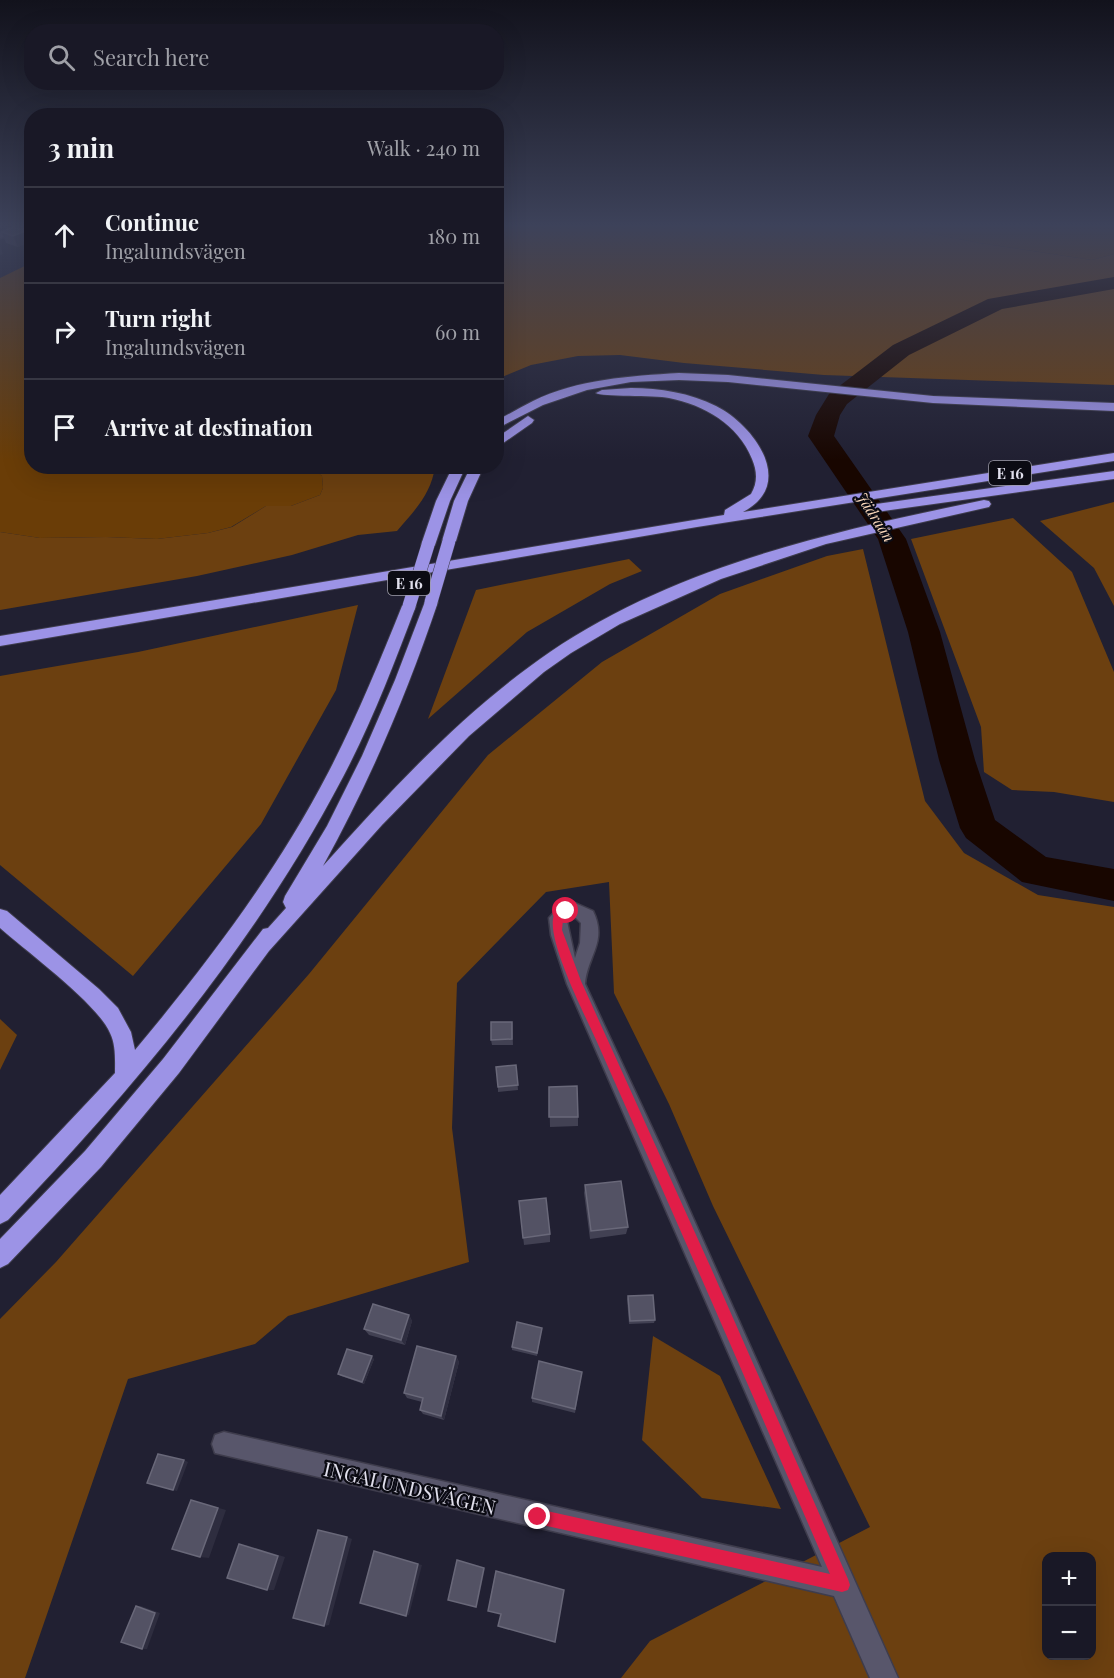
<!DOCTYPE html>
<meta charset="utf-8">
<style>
body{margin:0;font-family:"Playfair Display",serif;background:#22212e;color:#f1f3f6}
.controls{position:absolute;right:18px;bottom:18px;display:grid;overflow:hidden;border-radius:12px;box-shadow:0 6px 24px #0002}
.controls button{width:54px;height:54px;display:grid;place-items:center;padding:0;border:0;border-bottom:2px solid #373743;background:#191826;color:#f1f3f6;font:30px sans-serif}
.stop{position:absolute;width:18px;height:18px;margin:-14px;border:4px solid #e11d48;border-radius:50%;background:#fff}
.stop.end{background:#e11d48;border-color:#fff;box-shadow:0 2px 6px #0008}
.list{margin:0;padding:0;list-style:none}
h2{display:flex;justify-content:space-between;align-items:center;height:78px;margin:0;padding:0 24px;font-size:26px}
h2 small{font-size:20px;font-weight:400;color:#9fa0a7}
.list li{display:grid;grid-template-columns:39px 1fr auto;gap:18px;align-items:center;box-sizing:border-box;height:96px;padding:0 24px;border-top:2px solid #373743}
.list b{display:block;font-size:22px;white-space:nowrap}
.list p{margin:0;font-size:20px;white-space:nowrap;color:#9fa0a7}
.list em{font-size:20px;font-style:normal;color:#9fa0a7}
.icon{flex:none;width:33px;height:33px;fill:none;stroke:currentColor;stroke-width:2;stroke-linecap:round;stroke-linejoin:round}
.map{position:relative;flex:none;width:1114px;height:1678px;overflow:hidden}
.search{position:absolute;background:#191826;box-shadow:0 6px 24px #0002;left:24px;top:24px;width:480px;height:66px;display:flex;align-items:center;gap:15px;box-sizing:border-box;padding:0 21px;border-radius:24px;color:#9fa0a7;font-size:22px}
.panel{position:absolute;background:#191826;box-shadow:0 6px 24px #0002;left:24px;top:108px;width:480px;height:366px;border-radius:24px}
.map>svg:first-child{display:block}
.green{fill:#6a3d07}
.forest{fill:#6c4010;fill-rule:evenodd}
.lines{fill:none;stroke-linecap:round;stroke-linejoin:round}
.river{fill:#180600;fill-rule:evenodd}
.street-casing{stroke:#3e3c4c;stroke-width:3}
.highway-casing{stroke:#3e3c4c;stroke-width:2}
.street{fill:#58566b;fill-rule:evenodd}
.highway{fill:#9c93e6;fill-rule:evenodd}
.highway-bridge-casing{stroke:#3e3c4c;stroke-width:14;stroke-linecap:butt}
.highway-bridge{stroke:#9c93e6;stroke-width:13}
.wall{fill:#424153}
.shaded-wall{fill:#2e2d3f}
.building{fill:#535264;stroke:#696879;stroke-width:1.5}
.route{fill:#e11d48}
.labels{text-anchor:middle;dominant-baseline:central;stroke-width:4.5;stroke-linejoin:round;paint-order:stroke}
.shield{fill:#0b0b13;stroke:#a09fab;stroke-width:1.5}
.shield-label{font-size:15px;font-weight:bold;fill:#e0dfec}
.far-water-label{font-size:15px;font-style:italic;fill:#fddbbd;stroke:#0b0b13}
.near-street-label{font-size:20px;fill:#e0dfec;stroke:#0b0b13}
</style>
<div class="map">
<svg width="1114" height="1678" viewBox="0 0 1114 1678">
<rect width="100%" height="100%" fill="#212032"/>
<!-- green -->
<path class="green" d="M887,225H1114V254L1092,260L979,243Z
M31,263L32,466H311L322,476L323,488L320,495L291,506H266L231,527L208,533L157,539L106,537L40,538L0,532V278Z"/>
<!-- forest -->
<path class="forest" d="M497,225H887L979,243L1092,260L1114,254V385L824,375L684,363L620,355L578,356L531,365L497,379Z
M311,467H435C431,494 415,510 397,531L358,535L292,555L197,576L0,610V532L40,538L106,537L157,539L208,533L232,527L266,506H291L320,495L323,488L322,476Z
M1114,502V606L1094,568L1040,521Z
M1013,518L1072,572L1114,672V802L1054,792L1012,790L984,772L981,727L911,539Z
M863,549L925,801L964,853L1038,895L1114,907V1678H621L650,1641L870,1527L713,1206L669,1104L614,993L609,882L546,892L457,983L452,1128L469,1262L288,1316L255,1344L128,1379L25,1678H0V1319L56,1262L309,974L488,755L602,662L720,594L827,556ZM1046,1556H1092V1656H1046Z
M629,559L642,571L610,584L527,632L428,719L476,590Z
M358,605L336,690L261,824L133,976L0,865V676L138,652Z
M0,1019L17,1035L0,1070Z
M653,1336L720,1376L781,1509L702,1498L642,1440Z"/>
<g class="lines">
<!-- river -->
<path class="river" d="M1114,277V289L1002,309L909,355L847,404L840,415L834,436L906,539L940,632L975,760L995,820L1046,857L1114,869V901L1022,882L966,838L960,828L939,760L908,632L878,539L808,436L816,415L829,394L893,345L988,299Z"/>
<defs>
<path id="street" d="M23,225H32V228L0,238V232Z
M575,903L593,911C608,942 587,956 585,984L673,1173L898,1678H870L834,1596L215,1453L212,1444L215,1435L224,1432L822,1567L567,984L551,935L549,918L560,906ZM570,918H576L581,923L580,943L575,958L567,921Z"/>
<path id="highway" d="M679,373L728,375L933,396L1114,403V411L933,403L728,382L679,380L631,382L587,390L543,405L496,429V421C509,414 521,407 533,401C578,379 630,376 679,373Z
M631,388C660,388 690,393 716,406C754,425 797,484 743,512L1114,453V461L697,527L0,646V636L724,515L725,510L751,494C758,482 757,471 752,459C738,424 704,405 669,398C655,395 601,397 596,393L602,390Z
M528,416L534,420L532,423L496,448V438Z
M453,466H466L450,501L435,545L433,548H423L421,545L436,501Z
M471,466H484L468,501L456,541L449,545L444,544L442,541L454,501Z
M1114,471V479L869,513L862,509L869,505Z
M984,500L989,501L991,504L989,507L826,544L721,579L620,624L571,653L544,672L469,736L382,825L269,951L179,1073L101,1167L8,1264L0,1268V1239L85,1151L163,1059L263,929L268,928L286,908L283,902L285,896L327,826L362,756L395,680L426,599H436L438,602C407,694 370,781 323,866C392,789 464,711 550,652C678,565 835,531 984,500Z
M409,601L416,606C394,664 372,722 343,777C256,943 137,1085 8,1220L0,1224V1195L115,1073C115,1060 116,1045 110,1033C97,1003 27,952 0,928V909L7,911L99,989L118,1008L131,1032L135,1050C207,964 276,873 328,773C356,719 379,663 402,606Z"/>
</defs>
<!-- street casing -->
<use href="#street" class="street-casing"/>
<!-- highway casing -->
<use href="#highway" class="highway-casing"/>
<!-- street -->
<use href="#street" class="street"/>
<!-- highway -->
<use href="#highway" class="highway"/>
<defs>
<path id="highway-bridge" d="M431,602L449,541
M409,606L428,545"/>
</defs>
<!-- highway-bridge casing -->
<use href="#highway-bridge" class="highway-bridge-casing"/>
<!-- highway-bridge -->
<use href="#highway-bridge" class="highway-bridge"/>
</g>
<!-- wall -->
<path class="wall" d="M25,231L29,242L18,247L6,243L2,232Z
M512,1022L513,1045H492L491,1040Z
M516,1065L518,1090L498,1092V1087Z
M549,1087L578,1117V1126L550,1127Z
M585,1185L628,1227L626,1234L590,1239L584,1193Z
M519,1201L550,1234V1242L524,1245Z
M628,1296L655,1320L654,1323L629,1324L627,1299Z
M409,1315L412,1321L405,1345L369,1335L364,1329Z
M542,1328L537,1356L512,1350V1347Z
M456,1356L459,1362L444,1420L423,1414L420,1410L422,1402L407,1398L404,1393Z
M374,1359L364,1384L341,1376L338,1374Z
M582,1372L575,1413L532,1402V1398Z"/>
<!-- shaded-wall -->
<path class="shaded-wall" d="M0,225H9L0,228Z
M25,231L29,242L18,247L13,236Z
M0,246L3,254L0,255Z
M409,1315L412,1321L405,1345L401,1340Z
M372,1356L374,1359L364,1384L362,1382Z
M456,1356L459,1362L444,1420L441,1416Z
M184,1460L188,1462L177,1491L173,1490Z
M191,1500L226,1510L209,1558L200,1557Z
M347,1537L352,1539L329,1625L324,1626Z
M239,1544L246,1545L285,1557L274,1590H267Z
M418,1564L422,1565L409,1615L406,1616Z
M484,1568L485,1569L477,1607H476Z
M136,1606H141L160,1613L147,1649H142Z"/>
<!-- building -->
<path class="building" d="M13,227L25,231L13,236L2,232Z
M491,1022H512V1039L491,1040Z
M516,1065L518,1085L498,1087L496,1067Z
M577,1086L578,1117H549V1087Z
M621,1181L628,1227L591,1231L585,1185Z
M546,1198L550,1234L523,1238L519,1201Z
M653,1295L655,1320L630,1321L628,1296Z
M373,1304L409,1315L401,1340L364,1329Z
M517,1322L542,1328L537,1353L512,1347Z
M417,1346L456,1356L441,1416L420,1410L423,1398L404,1393Z
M347,1349L372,1356L362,1382L338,1374Z
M539,1361L582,1372L575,1409L532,1398Z
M158,1454L184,1460L173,1490L147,1483Z
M191,1500L218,1508L200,1557L172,1549Z
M318,1530L347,1537L324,1626L293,1618Z
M239,1544L278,1556L267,1590L227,1578Z
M374,1551L418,1564L406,1616L360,1603Z
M457,1560L484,1568L476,1607L448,1600Z
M496,1571L564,1590L555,1642L498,1626L501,1614L488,1611Z
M136,1606L155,1613L142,1649L121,1642Z"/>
<!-- sky -->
<linearGradient id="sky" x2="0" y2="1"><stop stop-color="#12121c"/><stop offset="0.49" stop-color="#3d425a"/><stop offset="1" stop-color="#3d425a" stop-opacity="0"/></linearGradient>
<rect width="1114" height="460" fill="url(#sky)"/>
<!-- route -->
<path class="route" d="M566,906L571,911L563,920L562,930L581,981L711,1268L848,1579L850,1585L848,1590L842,1592L538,1524L532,1522L530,1517L532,1512L538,1509L830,1574C753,1396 676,1219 597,1042C586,1017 545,938 554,915Z"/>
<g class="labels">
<!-- shield labels -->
<g class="shield">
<rect x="989" y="461" width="42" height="24" rx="4.5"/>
<rect x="388" y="571" width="42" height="24" rx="4.5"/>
</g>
<g class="shield-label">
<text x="1010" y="473">E 16</text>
<text x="409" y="583">E 16</text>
</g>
<!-- far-water labels -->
<g class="far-water-label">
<text transform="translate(876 517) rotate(57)">Jädraån</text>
</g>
<!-- near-street labels -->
<g class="near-street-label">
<text transform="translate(410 1487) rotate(13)">INGALUNDSVÄGEN</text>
</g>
</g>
</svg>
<div class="controls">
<button>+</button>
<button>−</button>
</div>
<div class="stop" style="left:566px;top:911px"></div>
<div class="stop end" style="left:538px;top:1517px"></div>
<div class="search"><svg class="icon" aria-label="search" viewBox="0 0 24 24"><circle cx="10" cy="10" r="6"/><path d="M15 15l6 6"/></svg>Search here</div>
<section class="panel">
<h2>3 min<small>Walk · 240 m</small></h2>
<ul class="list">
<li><svg class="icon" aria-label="ahead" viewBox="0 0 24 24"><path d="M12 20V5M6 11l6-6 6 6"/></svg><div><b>Continue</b><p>Ingalundsvägen</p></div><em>180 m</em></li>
<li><svg class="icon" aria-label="right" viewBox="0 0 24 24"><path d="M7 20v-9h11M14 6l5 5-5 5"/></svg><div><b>Turn right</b><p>Ingalundsvägen</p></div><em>60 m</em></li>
<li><svg class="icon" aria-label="arrive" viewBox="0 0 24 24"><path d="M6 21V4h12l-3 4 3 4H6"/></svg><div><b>Arrive at destination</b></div></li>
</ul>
</section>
</div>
